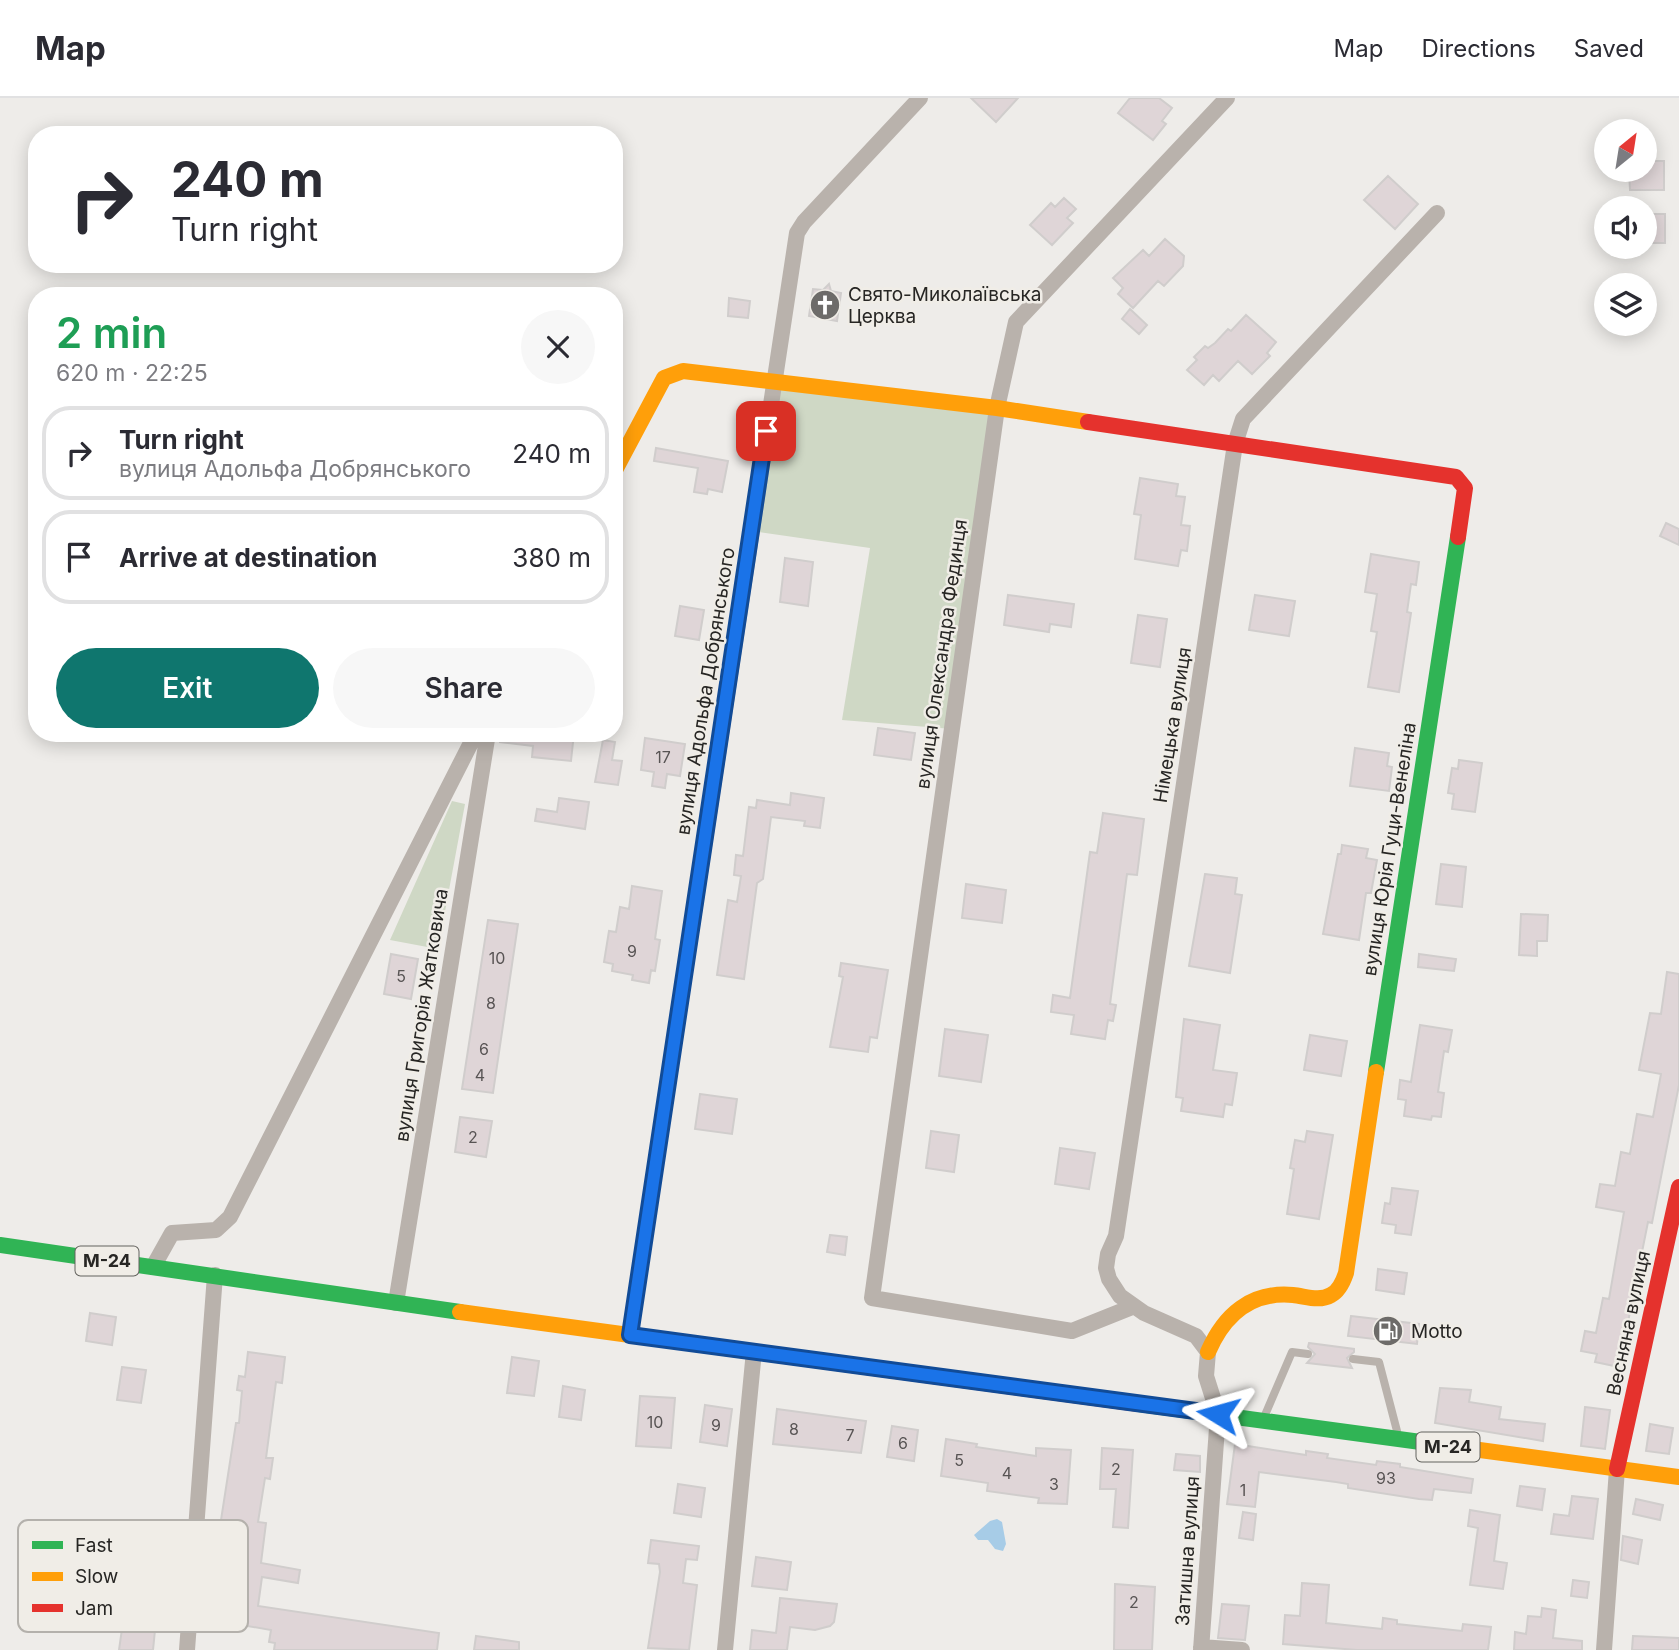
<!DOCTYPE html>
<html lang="en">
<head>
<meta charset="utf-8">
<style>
  body { margin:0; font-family:Inter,sans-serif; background:#f7f7f7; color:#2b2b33; height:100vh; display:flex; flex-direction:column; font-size:26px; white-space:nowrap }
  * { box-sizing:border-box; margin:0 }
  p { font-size:23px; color:#7c7c81 }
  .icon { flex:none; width:38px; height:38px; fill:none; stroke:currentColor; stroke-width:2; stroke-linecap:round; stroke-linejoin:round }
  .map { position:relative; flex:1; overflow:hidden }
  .side { position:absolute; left:28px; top:189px; width:595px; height:455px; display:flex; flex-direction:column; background:#fff; border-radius:28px; box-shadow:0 4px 18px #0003 }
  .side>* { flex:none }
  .top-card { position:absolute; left:28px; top:28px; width:595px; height:147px; border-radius:28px; box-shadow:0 4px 18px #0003; background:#fff; color:#2b2b33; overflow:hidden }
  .needle { width:46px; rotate:30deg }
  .tools { position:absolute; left:1594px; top:21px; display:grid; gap:14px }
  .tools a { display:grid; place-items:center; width:63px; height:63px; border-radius:50%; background:#fff; box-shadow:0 4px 18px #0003; font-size:35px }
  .pin { position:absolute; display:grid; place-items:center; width:60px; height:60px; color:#fff; margin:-30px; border-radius:14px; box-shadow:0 4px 10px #0006 }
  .me { position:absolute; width:77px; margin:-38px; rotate:278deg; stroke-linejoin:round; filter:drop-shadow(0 0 5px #0008) }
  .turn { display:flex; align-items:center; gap:24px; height:147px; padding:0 28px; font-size:32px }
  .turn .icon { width:91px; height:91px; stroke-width:2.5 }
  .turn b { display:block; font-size:49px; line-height:60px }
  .round { display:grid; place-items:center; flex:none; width:74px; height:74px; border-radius:37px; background:#f7f7f7 }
  .headline { display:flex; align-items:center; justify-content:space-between; height:119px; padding:0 28px }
  h1 { font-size:42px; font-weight:600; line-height:52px; color:#1e9e55 }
  .button { display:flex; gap:14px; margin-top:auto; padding:14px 28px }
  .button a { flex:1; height:80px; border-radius:42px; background:#0f766e; color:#fff; font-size:28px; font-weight:600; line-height:80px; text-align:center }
  .button a+a { background:#f7f7f7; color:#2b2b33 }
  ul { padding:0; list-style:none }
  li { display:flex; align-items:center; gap:21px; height:94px; margin:0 14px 10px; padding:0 14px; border:4px solid #e1e1e2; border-radius:28px }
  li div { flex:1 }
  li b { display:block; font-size:26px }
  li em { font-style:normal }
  header { display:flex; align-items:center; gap:42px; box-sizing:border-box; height:98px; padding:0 35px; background:#fff; border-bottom:2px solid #e1e1e2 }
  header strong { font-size:33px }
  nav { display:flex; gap:38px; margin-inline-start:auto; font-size:24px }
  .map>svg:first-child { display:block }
  .green { fill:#cfd8c5 }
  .water { fill:#a7cce7 }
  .building { fill:#dfd5d7; stroke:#d0cdcc; stroke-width:2 }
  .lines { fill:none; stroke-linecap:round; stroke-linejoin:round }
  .lane { stroke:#b9b2ac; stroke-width:8 }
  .street { stroke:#b9b2ac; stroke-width:16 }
  .fast { stroke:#30b455; stroke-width:16 }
  .slow { stroke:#ff9f0a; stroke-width:16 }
  .jam { stroke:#e5322d; stroke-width:16 }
  .route-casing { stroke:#114b97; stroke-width:18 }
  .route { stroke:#1a73e8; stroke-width:12 }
  .labels { text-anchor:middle; stroke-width:5; stroke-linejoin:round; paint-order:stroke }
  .number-label { font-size:16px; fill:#585454 }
  .shield { fill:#f0ede7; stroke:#63625e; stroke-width:2 }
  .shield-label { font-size:18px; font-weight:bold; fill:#272624 }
  .poi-label { font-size:19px; fill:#272624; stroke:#f0ede7; text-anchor:start }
  .street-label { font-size:19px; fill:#272624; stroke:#f0ede7 }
  .key { fill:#f0ede7; stroke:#b4b1ac; stroke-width:2 }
  .key-label { font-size:19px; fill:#272624 }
</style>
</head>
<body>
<header>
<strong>Map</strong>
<nav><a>Map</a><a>Directions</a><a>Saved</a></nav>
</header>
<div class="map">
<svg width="1679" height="1552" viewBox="0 0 1679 1552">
  <rect width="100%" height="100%" fill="#eeece9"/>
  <path class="green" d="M773 283 997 310 952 631 842 622 870 450 751 433Z
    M452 703 465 706 438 851 390 842Z"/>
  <path class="water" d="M997 1421 1002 1424 1006 1446 1003 1453 995 1451 988 1442H978L974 1437 990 1423Z"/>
  <path class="building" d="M971 0H1018L996 24Z
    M1130 0H1159L1172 10 1162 23 1166 26 1153 42 1118 15Z
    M1645 63H1664V92H1630L1629 72H1645Z
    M1388 78 1418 106 1395 131 1364 102Z
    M1064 100 1076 111 1067 120 1073 125 1052 147 1030 127 1051 105 1055 109Z
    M1645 116H1665V145H1645Z
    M1165 141 1184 158 1183 168 1164 188 1158 183 1133 210 1118 196 1123 190 1113 180 1143 152 1149 158Z
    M829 186 831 193 841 195 837 223 809 218 813 191 823 192Z
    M729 200 750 203 748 220 728 218Z
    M1130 211 1147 227 1139 236 1122 221Z
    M1246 217 1276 244 1267 255 1270 258 1252 276 1238 263 1219 283 1213 277 1204 287 1187 272 1197 262 1194 259 1205 248 1208 250 1215 245 1228 231 1231 233Z
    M656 350 728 363 722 394 708 391 707 396 694 394 698 370 654 363Z
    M1140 380 1178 386 1176 398 1185 399 1181 427 1190 428 1187 453 1181 452 1178 468 1135 461 1141 417 1134 416Z
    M1666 425 1679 431V447L1660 438Z
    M1371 456 1419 464 1416 487 1411 486 1407 514 1411 515 1399 594 1368 589 1377 534 1371 533 1377 496 1365 494Z
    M785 460 813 464 808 508 780 504Z
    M1008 497 1074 506 1071 529 1050 526 1049 534 1004 527Z
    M1255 497 1295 503 1289 538 1249 532Z
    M680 508 704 512 699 542 675 538Z
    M1138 517 1167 521 1160 569 1131 565Z
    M878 630 915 635 911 662 874 657Z
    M500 635H574L571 663 532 659 533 648 500 644Z
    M645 640 685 646 680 678 667 676 665 690 652 688 654 674 641 672Z
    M603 642 615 644 612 662 622 663 618 687 595 684Z
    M1355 650 1389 655 1387 668 1392 669 1389 693 1350 688Z
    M1459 662 1482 665 1475 714 1452 711 1454 696 1448 695 1452 670 1458 671Z
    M791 695 824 700 820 730 804 728 805 723 771 719 763 781 757 785 744 881 717 877 728 802 737 804 741 778 734 777 736 757 743 758 749 709 756 710 757 702 790 707Z
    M559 700 589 704 585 731 535 723 537 711 557 714Z
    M1103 715 1144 721 1137 777 1127 776 1110 906 1116 907 1113 923 1108 922 1105 941 1071 936 1074 917 1051 914 1053 897 1070 900 1090 754 1097 755Z
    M1342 747 1368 751 1366 760 1377 762 1371 795H1366L1359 842 1323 836 1338 756H1341Z
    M1441 766 1466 769 1462 809 1436 806Z
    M1205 776 1237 780 1235 796 1242 797 1230 875 1189 868Z
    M966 786 1006 792 1002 825 962 820Z
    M632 788 662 793 655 841 660 842 655 873 651 872 649 885 632 882 633 877 612 873 613 866 604 864 609 833 616 834 620 809 629 811Z
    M1521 816 1548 817 1547 843H1537V858L1519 857Z
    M488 822 518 826 493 995 462 991Z
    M391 856 418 861 411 901 384 896Z
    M1419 856 1456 861 1454 873 1418 869Z
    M841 865 888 872 877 940 870 939 868 954 830 949 843 879 839 878Z
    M1667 874 1679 876V987L1652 1125 1648 1124 1619 1269 1595 1264 1597 1256 1581 1253 1585 1233 1596 1235 1603 1200 1609 1201 1624 1114 1596 1109 1600 1086 1615 1088 1621 1054 1630 1056 1637 1016 1653 1019 1661 976 1639 972 1650 915 1661 916Z
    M1184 921 1220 927 1213 972 1237 975 1232 1007 1225 1006 1223 1019 1181 1013 1183 1000 1176 999Z
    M1420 927 1452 932 1448 954 1444 953 1438 994 1444 995 1441 1019 1432 1018 1431 1022 1404 1018 1406 1002 1398 1001 1400 982 1411 984Z
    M945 931 988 937 981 984 939 978Z
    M1310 937 1347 943 1341 978 1304 972Z
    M700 996 737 1001 732 1036 695 1031Z
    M460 1019 492 1023 486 1059 455 1054Z
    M931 1033 959 1037 954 1074 926 1070Z
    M1307 1033 1333 1037 1319 1121 1287 1116 1294 1071 1290 1070 1295 1042 1305 1044Z
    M1060 1050 1095 1055 1089 1091 1055 1086Z
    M1392 1090 1418 1093 1411 1137 1395 1135 1396 1127 1382 1125 1385 1105 1390 1106Z
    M830 1137 847 1139 845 1157 827 1154Z
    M1378 1171 1407 1175 1404 1196 1376 1192Z
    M90 1215 116 1219 112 1247 86 1243Z
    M1351 1218 1419 1226 1417 1246 1348 1238Z
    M1309 1245 1354 1251V1254L1347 1260 1352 1270 1307 1265 1315 1256 1308 1249Z
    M248 1254 285 1259 282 1285 276 1284 266 1360H273L270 1381 265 1380 258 1424 266 1425 261 1465 300 1472 298 1485 262 1479 258 1508 439 1535 437 1552H274L275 1545 269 1544 271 1532 207 1521 211 1500 228 1503 236 1450 217 1448 236 1325H239L242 1293 237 1292 239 1278 245 1279Z
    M512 1259 539 1263 534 1298 507 1295Z
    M122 1269 146 1272 141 1305 117 1302Z
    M563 1288 585 1292 581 1322 559 1319Z
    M1440 1290 1471 1292 1469 1304 1501 1309 1499 1321 1545 1326 1543 1343 1435 1325Z
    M640 1298 675 1300 671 1350 636 1348Z
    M705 1307 732 1311 727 1348 700 1344Z
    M1585 1309 1610 1312 1605 1351 1581 1348Z
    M777 1311 866 1323 861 1355 773 1346Z
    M1650 1326 1673 1330 1669 1356 1646 1353Z
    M892 1328 918 1332 914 1363 887 1359Z
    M946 1341 977 1346 976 1349 1036 1358V1350L1071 1352 1067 1406 1038 1405 1039 1400 987 1393 988 1385 941 1378Z
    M1235 1346 1306 1357V1353L1328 1356 1327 1360 1376 1367 1377 1363 1400 1366V1369L1473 1381 1471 1395 1434 1391 1432 1402 1419 1401 1348 1390V1386L1336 1384 1259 1374 1255 1409 1227 1406Z
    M1102 1350 1133 1352 1128 1430 1113 1429 1116 1391H1100Z
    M1176 1356 1200 1358V1374L1174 1372Z
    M678 1386 705 1390 701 1419 674 1415Z
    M1520 1388 1545 1391 1542 1412 1517 1408Z
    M1572 1398 1598 1401 1593 1441 1551 1436 1554 1416 1569 1418Z
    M1636 1401 1663 1407 1660 1422 1633 1416Z
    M1470 1412 1500 1417 1494 1463 1507 1465 1503 1491 1470 1487 1478 1430 1468 1428Z
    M1243 1414 1256 1416 1253 1442 1239 1440Z
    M1623 1438 1642 1442 1638 1466 1621 1462Z
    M651 1442 699 1448 697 1462 686 1461 683 1485 697 1487 689 1552 648 1550 660 1474 659 1466 648 1465Z
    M756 1459 791 1464 787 1492 752 1488Z
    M1573 1482 1589 1484 1587 1500 1571 1498Z
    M1302 1485 1329 1487 1326 1525 1382 1531 1383 1520 1397 1522V1526L1462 1533 1463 1526 1491 1529 1488 1552H1357L1283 1546 1285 1517 1300 1518Z
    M1115 1486 1155 1489 1152 1552H1114Z
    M117 1493 154 1498 150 1532H155L153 1552H119L124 1517 114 1516Z
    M780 1500 837 1506 834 1524 830 1528 815 1532 790 1529 787 1552H750L752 1532 776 1535Z
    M1222 1506 1249 1508 1245 1542 1218 1540Z
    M1542 1510 1556 1512 1553 1540 1582 1543V1552H1514L1515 1534 1526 1536 1528 1518 1541 1519Z
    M476 1538 519 1544V1552H474Z
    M1633 1538 1679 1540V1552H1632Z"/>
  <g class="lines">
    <path class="lane" d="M1353 1261 1379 1264 1397 1333
      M1265 1317 1292 1254 1308 1256"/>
    <path class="street" d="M153 1169 172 1135 216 1132 230 1119 476 635
      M396 1205 488 635
      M1132 1209 1072 1233 872 1200 997 310 1016 224 1227 0
      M630 1237 797 135 804 124 920 0
      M1201 1549 1242 1552
      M187 1552 215 1177
      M725 1552 754 1253
      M1201 1552 1218 1316 1206 1278 1208 1254 1196 1238 1144 1215 1120 1198 1109 1181 1106 1170 1108 1156 1116 1138 1235 346 1243 321 1437 115
      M1604 1552 1617 1371"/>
    <path class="fast" d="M1376 974 1458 439
      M0 1147 460 1214
      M1139 1306 1465 1350"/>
    <path class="slow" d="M614 374 664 280 683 273 997 310 1088 324
      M460 1214 747 1253
      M1208 1254C1224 1217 1251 1193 1293 1197 1305 1198 1319 1204 1331 1197 1339 1193 1343 1184 1346 1175L1376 974
      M1465 1350 1679 1379"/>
    <path class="jam" d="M1088 324 1456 379 1465 390 1458 439
      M747 1253 1139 1306
      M1617 1371 1679 1089"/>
  </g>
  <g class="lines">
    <g class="route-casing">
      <path id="route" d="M766 333 630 1237 1218 1316"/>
    </g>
    <use href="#route" class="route"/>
  </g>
  <defs>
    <g id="church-disc" transform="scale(1.575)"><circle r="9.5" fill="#6d6b69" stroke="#f0ede7"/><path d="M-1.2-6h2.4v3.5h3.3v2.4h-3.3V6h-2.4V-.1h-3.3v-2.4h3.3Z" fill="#fff"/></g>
    <g id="fuel-disc" transform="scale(1.575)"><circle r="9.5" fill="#6d6b69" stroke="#f0ede7"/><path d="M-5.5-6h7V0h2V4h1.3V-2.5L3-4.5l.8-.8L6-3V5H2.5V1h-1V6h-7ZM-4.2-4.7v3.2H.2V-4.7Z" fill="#fff"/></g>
  </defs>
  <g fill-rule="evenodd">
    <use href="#church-disc" x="825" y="207"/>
    <use href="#fuel-disc" x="1388" y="1233"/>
  </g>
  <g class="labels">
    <g class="number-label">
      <text x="663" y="665">17</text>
      <text x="632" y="859">9</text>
      <text x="497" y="866">10</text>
      <text x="401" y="884">5</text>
      <text x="491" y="911">8</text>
      <text x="484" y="957">6</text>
      <text x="480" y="983">4</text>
      <text x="473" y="1045">2</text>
      <text x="655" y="1330">10</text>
      <text x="716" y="1333">9</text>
      <text x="794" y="1337">8</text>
      <text x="850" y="1343">7</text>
      <text x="903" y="1351">6</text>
      <text x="959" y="1368">5</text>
      <text x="1116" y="1377">2</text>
      <text x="1007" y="1381">4</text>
      <text x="1386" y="1386">93</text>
      <text x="1054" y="1392">3</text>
      <text x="1243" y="1398">1</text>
      <text x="1134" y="1510">2</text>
    </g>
    <g class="shield">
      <rect x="75.5" y="1148.5" width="63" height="29" rx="5"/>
      <rect x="1416.5" y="1334.5" width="63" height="29" rx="5"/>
    </g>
    <g class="shield-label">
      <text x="107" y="1169">М-24</text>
      <text x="1448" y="1355">М-24</text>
    </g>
    <g class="poi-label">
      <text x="848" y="203">Свято-Миколаївська<tspan x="848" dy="22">Церква</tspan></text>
      <text x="1411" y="1240">Motto</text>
    </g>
    <g class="street-label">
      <text transform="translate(941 556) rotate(-82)" y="7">вулиця Олександра Фединця</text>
      <text transform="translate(705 593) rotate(-81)" y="7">вулиця Адольфа Добрянського</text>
      <text transform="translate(1172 627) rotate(-81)" y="7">Німецька вулиця</text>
      <text transform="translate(1389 751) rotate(-81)" y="7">вулиця Юрія Гуци-Венеліна</text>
      <text transform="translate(421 917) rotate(-81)" y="7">вулиця Григорія Жатковича</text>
      <text transform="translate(1628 1225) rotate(-78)" y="7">Весняна вулиця</text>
      <text transform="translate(1187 1453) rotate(-86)" y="7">Затишна вулиця</text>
    </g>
  </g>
  <rect x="18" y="1422" width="230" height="112" rx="10" class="key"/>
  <rect x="32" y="1443" width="31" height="8" fill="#30b455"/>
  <rect x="32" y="1474" width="31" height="9" fill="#ff9f0a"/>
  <rect x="32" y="1506" width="31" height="8" fill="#e5322d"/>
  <g class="key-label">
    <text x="75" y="1454">Fast</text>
    <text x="75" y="1485">Slow</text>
    <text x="75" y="1517">Jam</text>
  </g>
</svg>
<div class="tools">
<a><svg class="needle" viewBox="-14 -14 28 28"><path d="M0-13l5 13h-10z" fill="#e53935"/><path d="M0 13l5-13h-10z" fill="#7c7c81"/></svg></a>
<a><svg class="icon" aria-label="sound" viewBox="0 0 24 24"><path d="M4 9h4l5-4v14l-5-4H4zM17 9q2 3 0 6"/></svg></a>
<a><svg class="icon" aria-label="layers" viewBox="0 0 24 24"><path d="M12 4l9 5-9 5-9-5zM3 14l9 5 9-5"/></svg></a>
</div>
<div class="pin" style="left:766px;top:333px;background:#d93025"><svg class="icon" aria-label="arrive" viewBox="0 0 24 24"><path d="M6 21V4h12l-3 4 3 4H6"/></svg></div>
<svg class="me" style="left:1218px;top:1316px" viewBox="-20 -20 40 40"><path d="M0-17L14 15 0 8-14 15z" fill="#1a73e8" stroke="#fff" stroke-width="4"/></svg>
<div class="top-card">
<div class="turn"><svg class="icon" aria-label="right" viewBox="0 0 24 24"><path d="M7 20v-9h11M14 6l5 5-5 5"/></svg><div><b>240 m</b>Turn right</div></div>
</div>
<section class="side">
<div class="headline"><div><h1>2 min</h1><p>620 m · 22:25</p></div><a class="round"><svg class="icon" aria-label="close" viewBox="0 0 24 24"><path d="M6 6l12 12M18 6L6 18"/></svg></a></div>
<ul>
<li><svg class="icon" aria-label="right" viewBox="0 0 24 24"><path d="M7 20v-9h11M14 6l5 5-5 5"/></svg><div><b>Turn right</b><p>вулиця Адольфа Добрянського</p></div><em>240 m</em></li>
<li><svg class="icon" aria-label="arrive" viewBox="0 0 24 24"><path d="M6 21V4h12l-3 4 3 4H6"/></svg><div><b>Arrive at destination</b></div><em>380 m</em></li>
</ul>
<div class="button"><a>Exit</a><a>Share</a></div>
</section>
</div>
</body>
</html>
